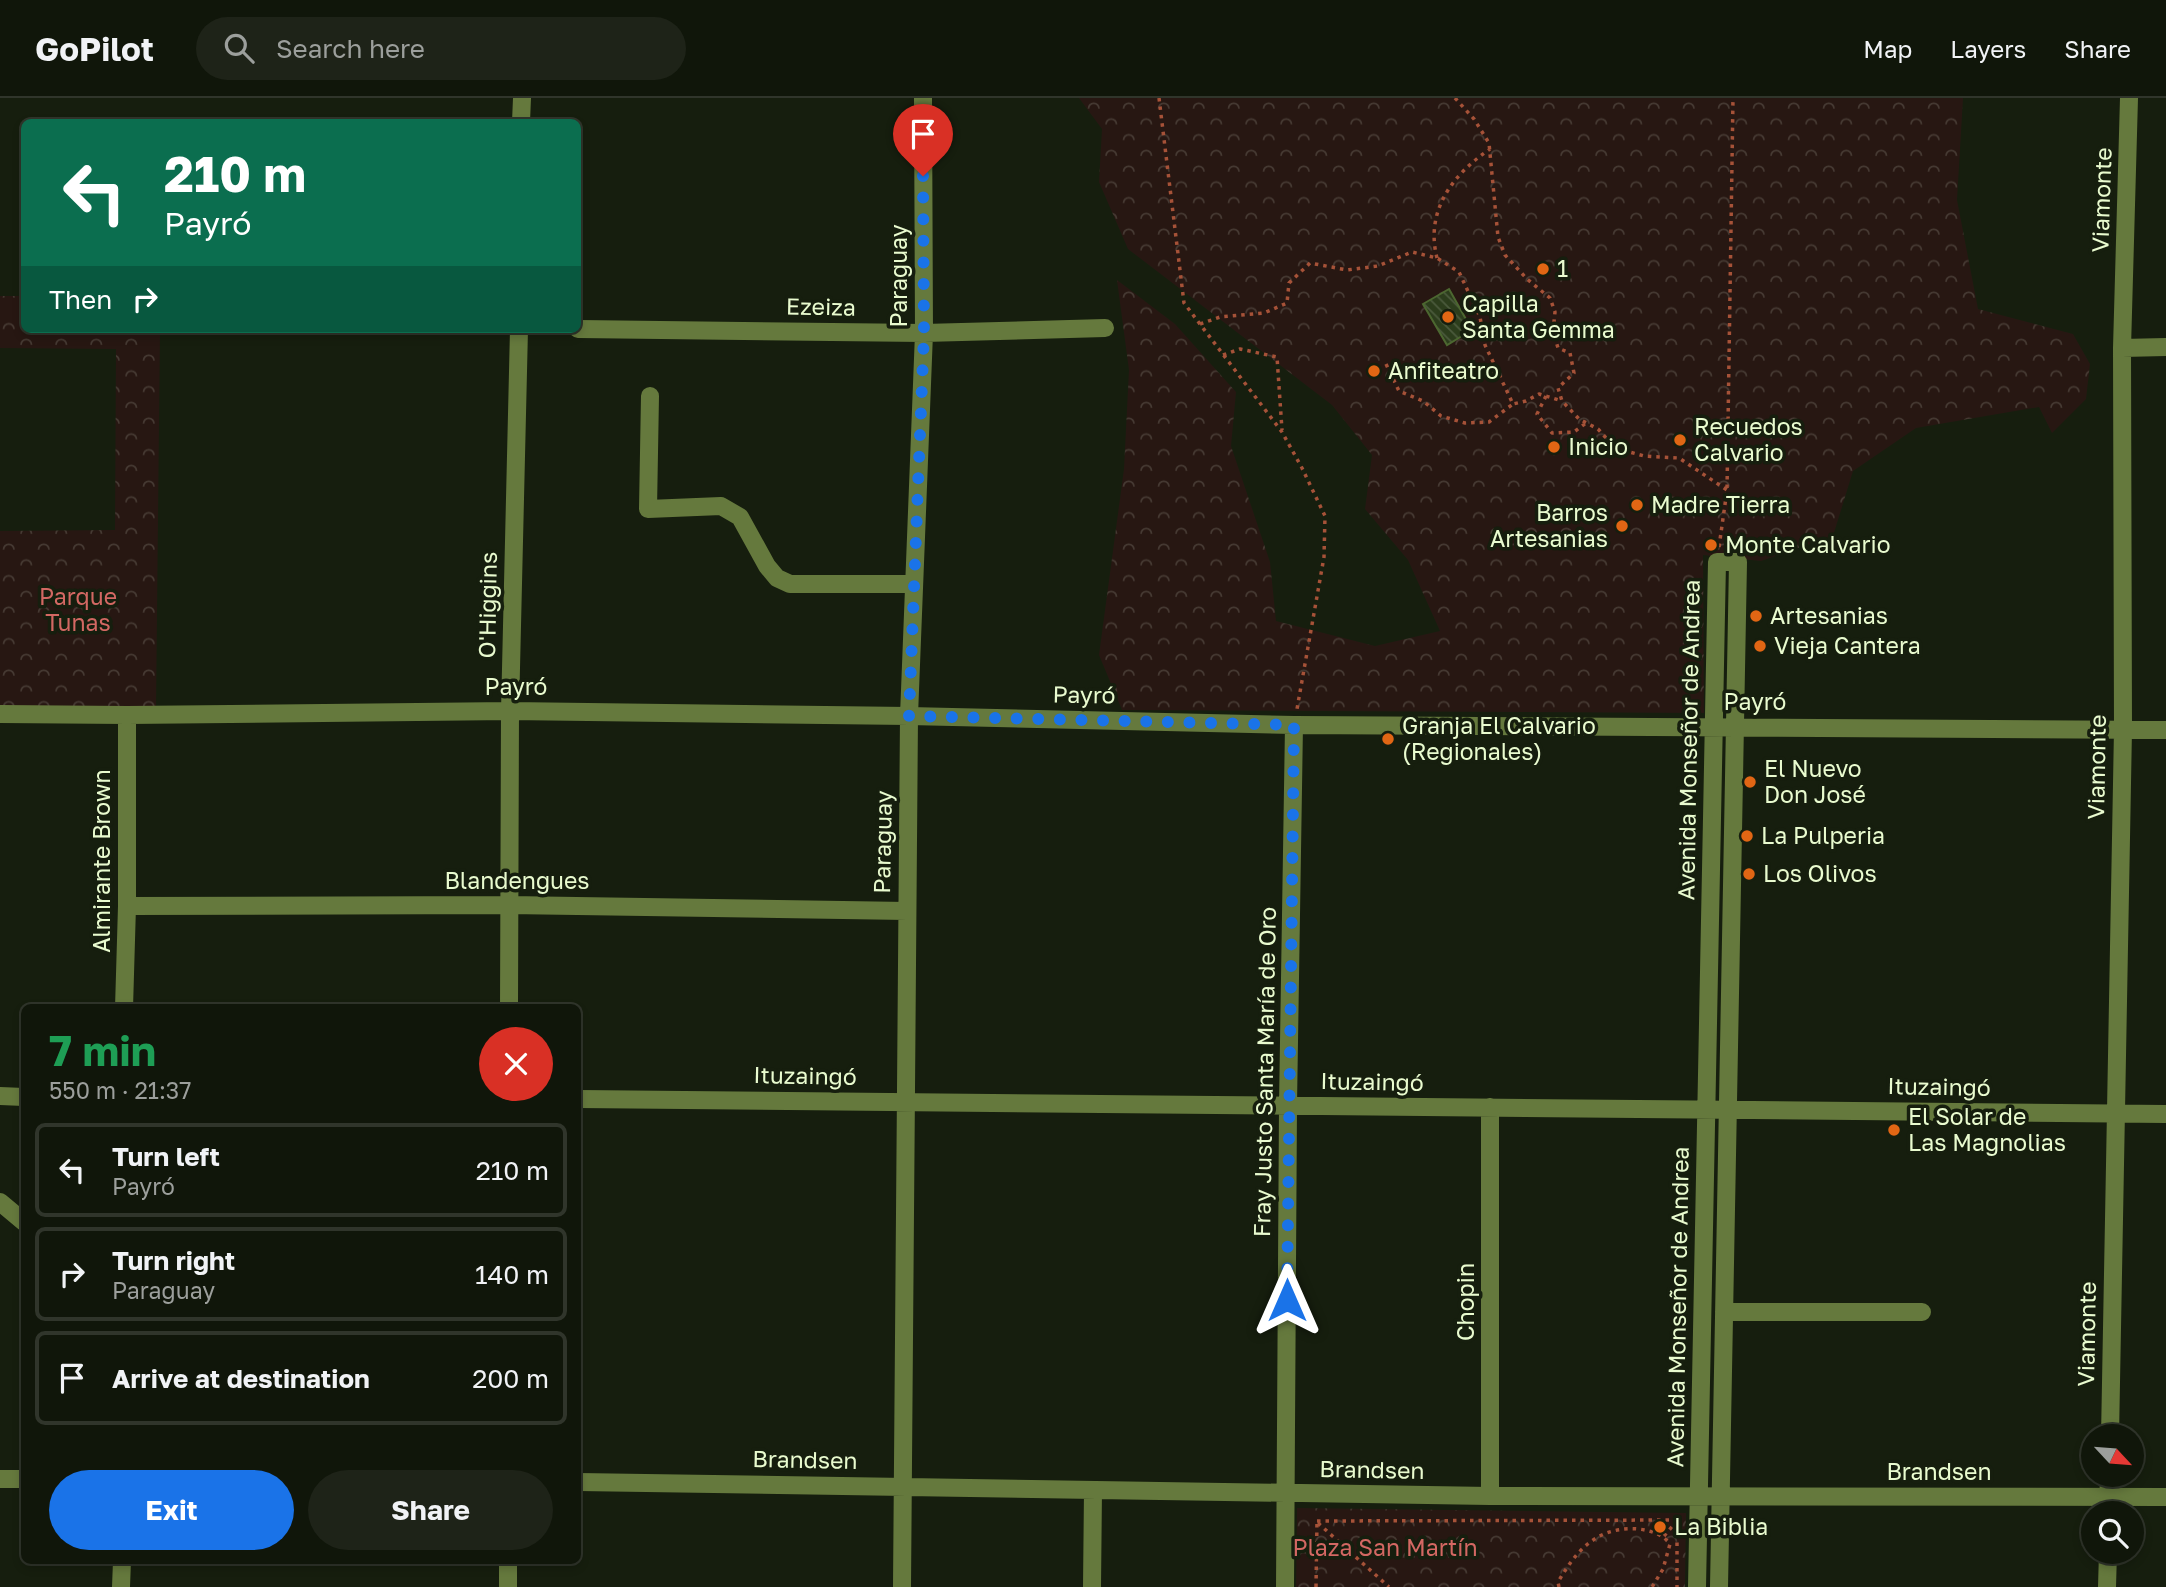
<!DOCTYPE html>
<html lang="en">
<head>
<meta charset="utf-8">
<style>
  body { margin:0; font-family:"Golos Text",sans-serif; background:#1e2318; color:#f1f3f6; height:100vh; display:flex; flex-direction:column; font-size:26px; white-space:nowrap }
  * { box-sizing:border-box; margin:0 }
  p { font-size:23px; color:#9c9f9c }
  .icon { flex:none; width:38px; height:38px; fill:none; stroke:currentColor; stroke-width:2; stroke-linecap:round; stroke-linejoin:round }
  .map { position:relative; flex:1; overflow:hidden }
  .side { position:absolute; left:21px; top:906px; width:560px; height:560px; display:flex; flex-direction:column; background:#10160a; border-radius:10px; box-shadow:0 4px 10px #0003,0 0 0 2px #30352b }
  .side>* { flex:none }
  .top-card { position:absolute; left:21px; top:21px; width:560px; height:214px; border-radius:10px; box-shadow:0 4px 10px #0003,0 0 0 2px #30352b; background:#0b6e4f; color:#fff; overflow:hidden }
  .needle { width:46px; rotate:116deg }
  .controls { position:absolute; left:2081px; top:1326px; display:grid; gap:14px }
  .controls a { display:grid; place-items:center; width:63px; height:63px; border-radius:50%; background:#10160a; box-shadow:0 4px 10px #0003,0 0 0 2px #30352b; font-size:35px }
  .pin { position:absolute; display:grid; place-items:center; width:60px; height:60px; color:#fff; margin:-72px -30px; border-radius:50% 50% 50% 0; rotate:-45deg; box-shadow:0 0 7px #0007 }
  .pin .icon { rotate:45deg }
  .me { position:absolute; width:77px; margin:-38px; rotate:0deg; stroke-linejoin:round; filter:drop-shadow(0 0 5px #0008) }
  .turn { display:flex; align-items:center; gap:24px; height:147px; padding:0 28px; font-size:32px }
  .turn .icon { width:91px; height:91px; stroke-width:2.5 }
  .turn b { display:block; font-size:49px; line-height:60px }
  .then { display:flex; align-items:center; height:66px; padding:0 28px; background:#0003; gap:14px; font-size:26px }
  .round { display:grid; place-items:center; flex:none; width:74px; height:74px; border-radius:37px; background:#1e2318 }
  .headline { display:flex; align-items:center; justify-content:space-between; height:119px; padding:0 28px }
  h1 { font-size:42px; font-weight:700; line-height:52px; color:#1e9e55 }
  .action { display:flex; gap:14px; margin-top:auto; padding:14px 28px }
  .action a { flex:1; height:80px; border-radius:42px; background:#1a73e8; color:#fff; font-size:28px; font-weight:700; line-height:80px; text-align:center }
  .action a+a { background:#1e2318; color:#f1f3f6 }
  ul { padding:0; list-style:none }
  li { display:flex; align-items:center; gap:21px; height:94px; margin:0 14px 10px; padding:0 14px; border:4px solid #30352b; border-radius:10px }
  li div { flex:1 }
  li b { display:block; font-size:26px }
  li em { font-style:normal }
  header { display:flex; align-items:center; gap:42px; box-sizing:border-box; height:98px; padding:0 35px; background:#10160a; border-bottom:2px solid #30352b }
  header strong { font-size:33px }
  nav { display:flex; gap:38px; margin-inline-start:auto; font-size:24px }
  .search { width:490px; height:63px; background:#1e2318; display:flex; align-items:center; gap:18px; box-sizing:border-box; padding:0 24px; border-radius:38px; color:#9c9f9c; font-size:26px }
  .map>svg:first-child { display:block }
  .forest { fill:url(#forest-crowns) }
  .building { fill:url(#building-back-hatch); stroke:#4c6730; stroke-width:2 }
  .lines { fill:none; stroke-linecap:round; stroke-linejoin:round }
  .path { stroke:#a65238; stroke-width:3.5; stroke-dasharray:3.5 5; stroke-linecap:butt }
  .minor { stroke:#65793d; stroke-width:18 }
  .route { stroke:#1a73e8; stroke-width:12; stroke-dasharray:0 21.6 }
  .poi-dot { fill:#e16614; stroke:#161e0e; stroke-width:2.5 }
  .labels { text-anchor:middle; stroke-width:7; stroke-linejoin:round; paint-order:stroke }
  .street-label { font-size:23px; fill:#e9fbcf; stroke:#161e0e }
  .poi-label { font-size:23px; fill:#e9fbcf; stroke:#161e0e; text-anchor:start }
  .park-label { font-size:23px; fill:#d36863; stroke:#161e0e }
</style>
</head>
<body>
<header>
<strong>GoPilot</strong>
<div class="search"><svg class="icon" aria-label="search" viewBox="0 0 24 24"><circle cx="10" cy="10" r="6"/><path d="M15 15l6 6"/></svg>Search here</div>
<nav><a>Map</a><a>Layers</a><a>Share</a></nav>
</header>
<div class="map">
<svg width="2166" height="1489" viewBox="0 0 2166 1489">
  <defs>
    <pattern id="forest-crowns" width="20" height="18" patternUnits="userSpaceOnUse" patternTransform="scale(1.75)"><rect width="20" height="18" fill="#271712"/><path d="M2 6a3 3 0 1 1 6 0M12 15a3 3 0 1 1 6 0" fill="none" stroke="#463a33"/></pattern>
    <pattern id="building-back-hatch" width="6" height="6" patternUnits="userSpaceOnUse" patternTransform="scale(1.75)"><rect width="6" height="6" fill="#2c3d1c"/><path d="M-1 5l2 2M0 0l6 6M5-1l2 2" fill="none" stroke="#4b5a3c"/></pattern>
  </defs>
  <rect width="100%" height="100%" fill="#161e0e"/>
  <path class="forest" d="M1079 0H1963L1957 102 1978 211 2073 236 2090 266 2086 301 2052 335 2039 309 1916 330 1853 373 1833 438 1761 463 1703 457 1704 615 1122 612 1099 557 1124 371 1129 272 1117 182 1175 226 1236 294 1231 348 1270 464 1276 523 1375 548 1440 533 1408 462 1365 411 1372 357 1332 307 1128 151 1099 84 1102 31Z
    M0 198H24V231H160L156 610 0 609V433L115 432 116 251 0 250Z
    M1297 1410 1686 1415 1685 1489H1296Z"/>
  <path class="building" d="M1449 191 1472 232 1447 247 1423 206Z"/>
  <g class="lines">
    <path class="path" d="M1159 0 1184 205 1282 334 1302 370 1325 418 1324 459 1297 611
      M1455 0 1474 21 1489 45 1498 139 1505 157 1527 181 1550 200 1555 214 1553 233 1558 250 1570 255 1574 275 1558 290 1562 303 1579 321 1598 331 1615 350 1644 358 1679 360 1727 392
      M1437 160C1425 113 1452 77 1490 51
      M1200 226 1220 219 1264 215 1287 205 1289 185 1310 165 1347 172 1378 168 1412 154 1437 160 1459 174 1480 219 1485 247 1513 306 1526 303 1539 296 1562 303
      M1223 257 1240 251 1277 259 1282 332
      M1386 266 1399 293 1423 303 1441 318 1465 325 1489 324 1513 306
      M1546 298 1537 316 1552 335 1574 334 1586 325
      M1719 449 1727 392 1733 0
      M1317 1423 1677 1422V1489
      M1318 1425 1389 1489
      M1664 1438 1676 1424
      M1316 1489 1317 1423
      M1559 1489 1558 1484C1568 1467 1580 1449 1598 1439 1618 1427 1656 1427 1670 1446L1663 1471 1652 1489"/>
    <path class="minor" d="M521 24 522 0
      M578 231 924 235 1105 230
      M2122 250 2166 249
      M650 298 648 411 721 408 740 419 767 468 777 480 790 486H914
      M0 616 127 617 510 613 909 618 1294 627 2166 632
      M127 808 509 807 907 813
      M124 910 127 808V617
      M509 910 510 613 519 231
      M0 998 24 999
      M578 1001 2166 1016
      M1490 1009V1398
      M0 1104 24 1124
      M1724 1214H1922
      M2110 1339 2123 631 2122 250 2129 0
      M0 1381H24
      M578 1384 1490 1398 2166 1399
      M2108 1416 2109 1377
      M508 1463V1489
      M121 1489 122 1463
      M902 1489 909 618 924 235 923 0
      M1092 1489 1093 1392
      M1285 1489 1288 1007 1294 627
      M1697 1489 1717 464H1738L1719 1489
      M2107 1489 2108 1454"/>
  </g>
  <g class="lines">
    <path class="route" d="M923 78 924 235 909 618 1294 627 1287 1202"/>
  </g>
  <g class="poi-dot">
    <circle cx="1543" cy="171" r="7"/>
    <circle cx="1448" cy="219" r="7"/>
    <circle cx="1374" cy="273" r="7"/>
    <circle cx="1680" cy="342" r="7"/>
    <circle cx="1554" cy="349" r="7"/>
    <circle cx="1637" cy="407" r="7"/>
    <circle cx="1622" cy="428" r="7"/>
    <circle cx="1711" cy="447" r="7"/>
    <circle cx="1756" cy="518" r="7"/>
    <circle cx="1760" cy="548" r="7"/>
    <circle cx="1388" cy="641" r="7"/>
    <circle cx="1750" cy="684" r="7"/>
    <circle cx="1747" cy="738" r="7"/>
    <circle cx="1749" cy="776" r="7"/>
    <circle cx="1894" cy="1032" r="7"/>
    <circle cx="1660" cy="1429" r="7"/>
  </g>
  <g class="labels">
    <g class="street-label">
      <text transform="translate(2102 102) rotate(-88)" y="8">Viamonte</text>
      <text transform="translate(899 178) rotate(-90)" y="8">Paraguay</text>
      <text transform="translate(821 209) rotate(1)" y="8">Ezeiza</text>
      <text transform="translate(488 507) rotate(-89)" y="8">O'Higgins</text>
      <text x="516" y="597">Payró</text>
      <text transform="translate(1084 597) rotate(1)" y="8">Payró</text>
      <text x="1755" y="612">Payró</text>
      <text transform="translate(1689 642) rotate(-89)" y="8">Avenida Monseñor de Andrea</text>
      <text transform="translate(2097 669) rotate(-89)" y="8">Viamonte</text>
      <text transform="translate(883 744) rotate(-89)" y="8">Paraguay</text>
      <text transform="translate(102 763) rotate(-90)" y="8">Almirante Brown</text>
      <text x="517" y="791">Blandengues</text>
      <text transform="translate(1265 974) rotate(-89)" y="8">Fray Justo Santa María de Oro</text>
      <text transform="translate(805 978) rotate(1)" y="8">Ituzaingó</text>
      <text transform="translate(1372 984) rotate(1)" y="8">Ituzaingó</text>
      <text transform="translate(1939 989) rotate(1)" y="8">Ituzaingó</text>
      <text transform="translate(1466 1204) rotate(-90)" y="8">Chopin</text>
      <text transform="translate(1678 1209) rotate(-89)" y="8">Avenida Monseñor de Andrea</text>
      <text transform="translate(2087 1236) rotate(-89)" y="8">Viamonte</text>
      <text transform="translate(805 1362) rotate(1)" y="8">Brandsen</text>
      <text transform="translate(1372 1372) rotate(1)" y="8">Brandsen</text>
      <text x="1939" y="1382">Brandsen</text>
    </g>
    <g class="poi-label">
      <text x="1557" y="179">1</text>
      <text x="1462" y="214">Capilla<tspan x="1462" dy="26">Santa Gemma</tspan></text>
      <text x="1388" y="281">Anfiteatro</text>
      <text x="1694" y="337">Recuedos<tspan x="1694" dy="26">Calvario</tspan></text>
      <text x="1568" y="357">Inicio</text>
      <text x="1651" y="415">Madre Tierra</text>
      <text x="1608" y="423" text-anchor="end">Barros<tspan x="1608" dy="26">Artesanias</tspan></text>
      <text x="1725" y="455">Monte Calvario</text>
      <text x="1770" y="526">Artesanias</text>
      <text x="1774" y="556">Vieja Cantera</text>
      <text x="1402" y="636">Granja El Calvario<tspan x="1402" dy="26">(Regionales)</tspan></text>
      <text x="1764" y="679">El Nuevo<tspan x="1764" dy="26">Don José</tspan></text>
      <text x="1761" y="746">La Pulperia</text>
      <text x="1763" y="784">Los Olivos</text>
      <text x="1908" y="1027">El Solar de<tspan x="1908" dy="26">Las Magnolias</tspan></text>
      <text x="1674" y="1437">La Biblia</text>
    </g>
    <g class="park-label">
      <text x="78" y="507">Parque<tspan x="78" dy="26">Tunas</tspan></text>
      <text x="1385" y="1458">Plaza San Martín</text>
    </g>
  </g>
</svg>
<div class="controls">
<a><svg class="needle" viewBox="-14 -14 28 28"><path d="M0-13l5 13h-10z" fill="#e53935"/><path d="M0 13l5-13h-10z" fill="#9c9f9c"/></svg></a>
<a><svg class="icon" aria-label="search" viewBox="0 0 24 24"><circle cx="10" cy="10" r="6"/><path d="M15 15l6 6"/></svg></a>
</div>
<div class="pin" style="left:923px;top:78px;background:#d93025"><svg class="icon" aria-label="arrive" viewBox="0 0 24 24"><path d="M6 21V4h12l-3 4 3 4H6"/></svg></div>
<svg class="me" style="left:1287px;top:1202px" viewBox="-20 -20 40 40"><path d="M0-17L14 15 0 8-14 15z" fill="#1a73e8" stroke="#fff" stroke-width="4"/></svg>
<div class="top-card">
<div class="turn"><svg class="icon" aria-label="left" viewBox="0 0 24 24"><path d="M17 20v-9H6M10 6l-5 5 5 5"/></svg><div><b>210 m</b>Payró</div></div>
<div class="then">Then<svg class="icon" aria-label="right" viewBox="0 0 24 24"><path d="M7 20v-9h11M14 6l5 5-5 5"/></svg></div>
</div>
<section class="side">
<div class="headline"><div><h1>7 min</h1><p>550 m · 21:37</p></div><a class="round" style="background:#d93025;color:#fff"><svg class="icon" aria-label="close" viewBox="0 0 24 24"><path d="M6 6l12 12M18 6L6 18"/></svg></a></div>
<ul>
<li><svg class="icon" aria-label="left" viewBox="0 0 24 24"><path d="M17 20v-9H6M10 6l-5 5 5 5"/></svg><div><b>Turn left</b><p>Payró</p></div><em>210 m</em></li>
<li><svg class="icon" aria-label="right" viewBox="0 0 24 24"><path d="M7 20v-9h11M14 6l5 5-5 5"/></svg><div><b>Turn right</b><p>Paraguay</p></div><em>140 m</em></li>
<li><svg class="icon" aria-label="arrive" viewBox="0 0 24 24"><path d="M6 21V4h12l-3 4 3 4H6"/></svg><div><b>Arrive at destination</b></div><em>200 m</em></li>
</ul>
<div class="action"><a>Exit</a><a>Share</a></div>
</section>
</div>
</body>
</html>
